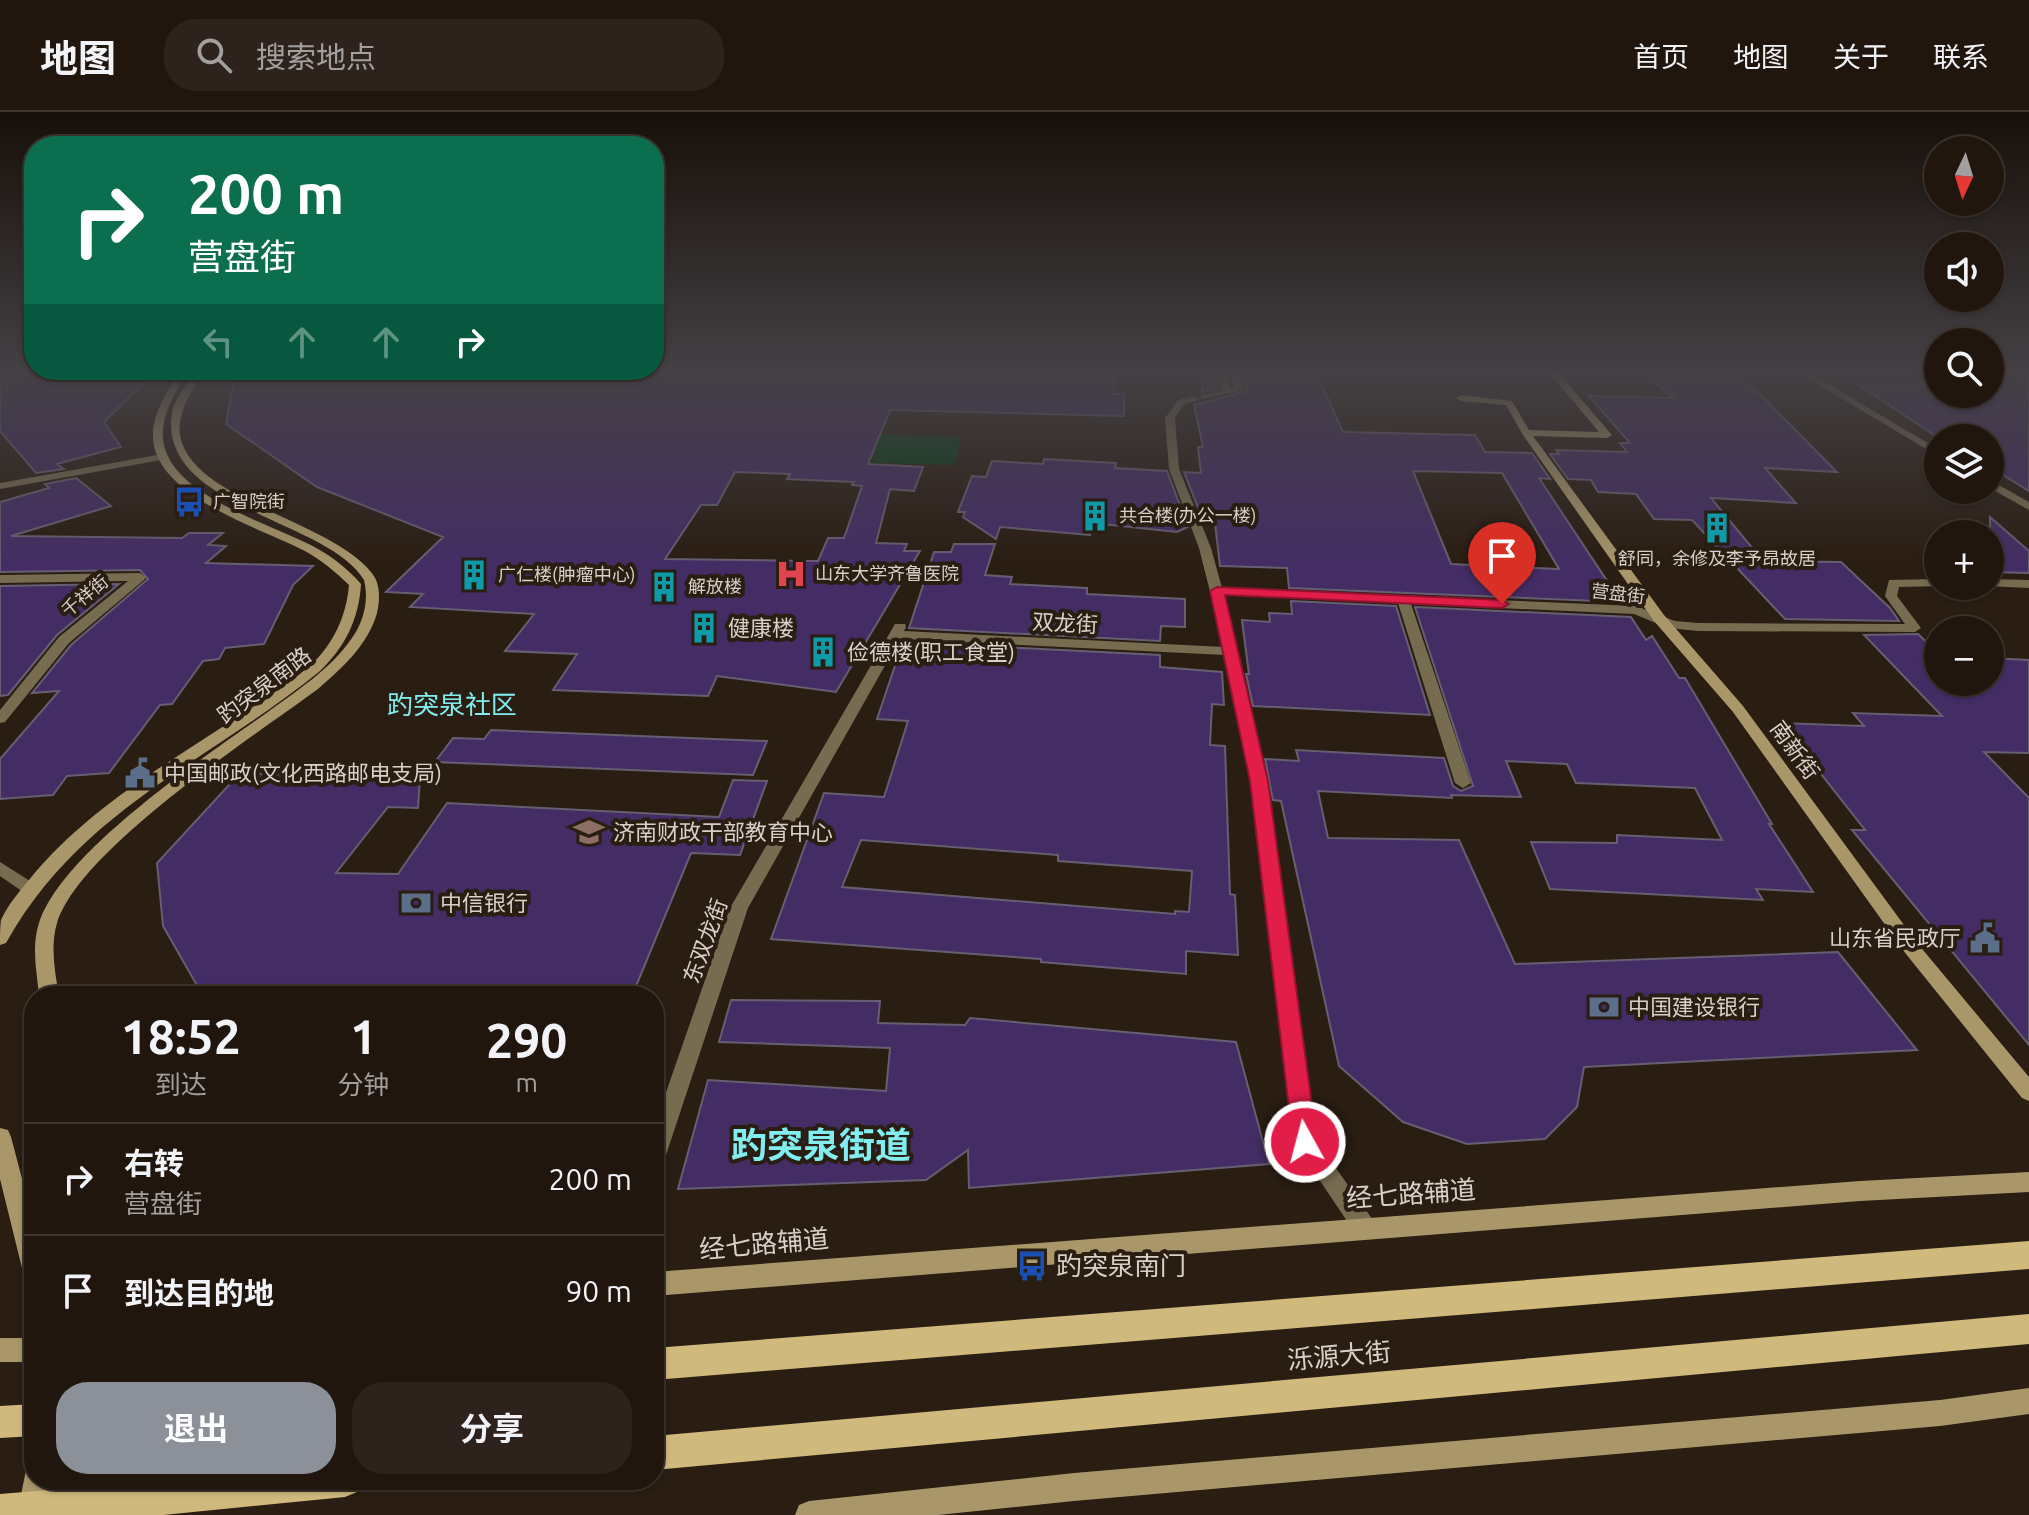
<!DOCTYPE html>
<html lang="zh">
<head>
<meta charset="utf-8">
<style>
  body { margin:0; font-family:Ubuntu,"Noto Sans SC",sans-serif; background:#2d231c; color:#f1f3f6; height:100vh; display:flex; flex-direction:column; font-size:30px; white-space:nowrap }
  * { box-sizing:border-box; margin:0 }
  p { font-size:26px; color:#a29f9e }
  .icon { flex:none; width:44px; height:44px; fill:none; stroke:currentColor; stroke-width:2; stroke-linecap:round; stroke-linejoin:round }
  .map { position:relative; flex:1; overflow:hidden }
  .side { position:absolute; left:24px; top:874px; width:640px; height:504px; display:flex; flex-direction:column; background:#20160e; border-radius:32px; box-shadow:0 2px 6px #0004,0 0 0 2px #3d352e }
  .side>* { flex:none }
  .banner { position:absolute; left:24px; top:24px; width:640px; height:244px; border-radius:32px; box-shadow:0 2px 6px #0004,0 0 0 2px #3d352e; background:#0b6e4f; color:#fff; overflow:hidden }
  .needle { width:52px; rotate:184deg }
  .buttons { position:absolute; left:1924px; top:24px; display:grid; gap:16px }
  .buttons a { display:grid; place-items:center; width:80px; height:80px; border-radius:50%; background:#20160e; box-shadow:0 2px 6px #0004,0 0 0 2px #3d352e; font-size:40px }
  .pin { position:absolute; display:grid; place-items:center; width:68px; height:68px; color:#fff; margin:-82px -34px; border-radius:50% 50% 50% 0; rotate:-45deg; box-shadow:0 0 8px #0007 }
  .pin .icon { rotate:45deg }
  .me { position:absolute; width:88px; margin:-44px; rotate:353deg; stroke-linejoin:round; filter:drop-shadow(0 0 6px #0008) }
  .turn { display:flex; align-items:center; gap:28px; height:168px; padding:0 32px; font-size:36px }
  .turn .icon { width:104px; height:104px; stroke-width:2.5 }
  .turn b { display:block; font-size:56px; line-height:68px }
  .lanes { display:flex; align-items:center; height:76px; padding:0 32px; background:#0003; justify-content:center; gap:40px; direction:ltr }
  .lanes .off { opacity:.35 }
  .eta { display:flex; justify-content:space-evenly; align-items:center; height:136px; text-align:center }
  .eta b { font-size:48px; font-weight:700; line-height:56px }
  .button { display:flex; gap:16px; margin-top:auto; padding:16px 32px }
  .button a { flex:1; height:92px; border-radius:32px; background:#8c9099; color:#fff; font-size:32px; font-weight:700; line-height:92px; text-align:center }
  .button a+a { background:#2d231c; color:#f1f3f6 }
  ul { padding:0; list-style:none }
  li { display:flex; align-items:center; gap:24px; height:112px; padding:0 32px; border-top:2px solid #3d352e }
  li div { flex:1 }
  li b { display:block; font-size:30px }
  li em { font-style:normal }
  header { display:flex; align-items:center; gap:48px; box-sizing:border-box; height:112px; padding:0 40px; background:#20160e; border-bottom:2px solid #3d352e }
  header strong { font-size:38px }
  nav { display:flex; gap:44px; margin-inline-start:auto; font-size:28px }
  .search { width:560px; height:72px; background:#2d231c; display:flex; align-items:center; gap:20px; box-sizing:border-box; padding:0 28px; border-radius:32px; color:#a29f9e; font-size:30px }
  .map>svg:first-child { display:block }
  .green { fill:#063c17 }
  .building { fill:#442d65; stroke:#655f71; stroke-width:2; fill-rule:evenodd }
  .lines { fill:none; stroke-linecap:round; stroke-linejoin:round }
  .street { fill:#776c50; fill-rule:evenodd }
  .secondary { fill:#a9976a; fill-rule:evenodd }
  .primary { fill:#d0b97d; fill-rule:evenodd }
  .route { fill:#e11d48; stroke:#92132f; stroke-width:2 }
  .labels { text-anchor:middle; stroke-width:8; stroke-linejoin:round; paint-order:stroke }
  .far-poi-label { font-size:18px; fill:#dad0c9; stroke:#2a1d12; text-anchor:start }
  .far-street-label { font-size:18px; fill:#dad0c9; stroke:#2a1d12 }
  .street-label { font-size:22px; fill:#dad0c9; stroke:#2a1d12 }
  .poi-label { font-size:22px; fill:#dad0c9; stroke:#2a1d12; text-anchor:start }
  .quarter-label { font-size:26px; fill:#81edef; stroke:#2a1d12 }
  .near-street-label { font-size:26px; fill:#dad0c9; stroke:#2a1d12 }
  .near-poi-label { font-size:26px; fill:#dad0c9; stroke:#2a1d12; text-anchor:start }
  .near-district-label { font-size:36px; font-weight:bold; fill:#81edef; stroke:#2a1d12 }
</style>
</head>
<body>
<header>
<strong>地图</strong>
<div class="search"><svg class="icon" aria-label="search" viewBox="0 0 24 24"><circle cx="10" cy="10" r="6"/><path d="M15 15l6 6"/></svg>搜索地点</div>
<nav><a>首页</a><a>地图</a><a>关于</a><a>联系</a></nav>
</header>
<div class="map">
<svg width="2029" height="1403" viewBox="0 0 2029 1403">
  <rect width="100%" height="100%" fill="#2a1d12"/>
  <path class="green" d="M856 322 962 325 954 353 844 350Z"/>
  <path class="building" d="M0 258H157L104 310 121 335 57 352 64 357 36 361 0 319Z
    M236 258H1114V282H1124V304L890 298 868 352 923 355 914 379 890 377 876 431 907 432 904 439H920L836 580 717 564 708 584 553 578 577 542 505 539 534 502 410 495 423 482 386 480 443 425 317 375 226 312ZM735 360 790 362 787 367 854 370 852 373 862 374 844 426H828L818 449 665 447 701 393H717Z
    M1203 258H1215L1218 277 1202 280Z
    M1240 258H1315L1343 320 1475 323 1485 340 1532 341 1550 367 1539 366 1621 490 1289 476 1287 456 1220 454 1214 403 1203 408 1184 360 1201 361 1198 335H1203L1194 293 1247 279ZM1413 359 1502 361 1559 457 1451 452Z
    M1990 261 2029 266V379L1990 355V326H1939L1857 272H1938V282H1990Z
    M1733 262 1759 281 1837 360 1765 356 1796 391 1711 386 1763 449 1841 450 1890 496 1899 509 1785 507 1692 408 1654 407 1636 382 1598 380 1591 368 1568 367 1550 342H1559L1556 338 1627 340 1620 331H1630L1589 284 1674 286 1644 263Z
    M1044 347 1116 351 1115 356 1167 359 1188 415 1177 420 1093 411 1090 423 1000 415 996 427 963 405 965 400H958L972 364 986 365 992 349 1043 352Z
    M76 366 111 394 11 424 182 426 189 421H223L208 433 226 434 206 451 313 454 293 473 264 532 225 536 219 547 203 549 172 592 160 593 109 661 67 664 53 683 0 687V647L59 579 32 581 71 533 148 467 140 458 0 460V390L49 376 45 372Z
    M1990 405 2029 439V461L1990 460Z
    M954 432H995L985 463 1012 465 1010 472 1087 476V482L1185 487V515L1161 514 1160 529 909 516 934 440H951Z
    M119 472 57 523 8 583 0 584V474Z
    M1291 489 1396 494 1430 603 1253 594 1246 562H1249L1242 508 1270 510 1269 501 1292 502Z
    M1415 495 1631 505 1646 528 1652 524 1679 566H1685L1772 712H1769L1813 780 1756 777 1763 788 1550 777 1531 730 1617 731V723L1722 728 1695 676 1576 671 1567 652 1506 649 1521 685 1451 683 1452 686 1318 679 1328 726 1459 728 1515 852 1838 840 1917 938 1584 955 1577 995 1545 1027 1467 1032 1403 1010 1339 954 1281 689 1273 688 1265 647 1299 649 1296 638 1444 646 1453 674 1461 679 1473 674Z
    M1918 522 1938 541V570H1990V546L2029 548V641L1984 640 2029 686V933L1852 718H1865L1781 611 1864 614 1853 601 1942 604 1864 523Z
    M903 530 1160 543V555L1222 560 1224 593 1212 592 1210 633 1225 634 1230 782 1235 783 1238 843 1186 839V862L1041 850V847L771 827 824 681 884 685 908 609 877 607ZM861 728 1058 743V749L1192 759 1189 800 1175 799V802L842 775Z
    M491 618 767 629 753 663 435 650 453 626 484 627Z
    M240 661 420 666 418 696 388 695 336 761 398 762 447 691 719 705 733 668 767 669 740 743 691 741 632 884H203L163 814 157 751Z
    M731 888 880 889 878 911 965 913 970 906 1236 930 1269 1052 969 1076 968 1038 926 1068 678 1077 708 968 886 979 890 936 719 930Z"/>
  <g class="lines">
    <path class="street" d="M1218 258H1226L1231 277 1234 276 1229 258H1237L1244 278 1201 287V283L1222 279Z
      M1794 258H1804L1938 337V344Z
      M1193 284 1198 287 1196 289 1184 292 1175 306 1179 357 1211 436 1222 476 1636 494 1675 509 1698 511 1905 512 1885 484 1889 468 1938 467V474H1941L1899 475 1897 484 1921 516 1915 520 1698 519 1668 516 1634 502 1411 492 1471 671 1463 676 1455 671 1398 491 1225 483 1267 669 1315 1027 1373 1108 1376 1116 1373 1124 1365 1127 1357 1124 1294 1030 1251 669 1225 543 900 527 748 796 665 1046 662 1053 654 1056V1015L730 796 895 512H905L906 515 904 519 1224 535 1199 436 1169 357 1165 306 1178 288Z
      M163 342 168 345 167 347 0 377V371Z
      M1990 368 2029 390V398L1990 376Z
      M140 461 146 465 144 468 69 531 5 610 0 611V598L59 525 128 469 0 471V463Z
      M1990 467 2029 468V476L1987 474H1990Z
      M0 750 38 774 41 778 38 782H26L0 764Z"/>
    <path class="secondary" d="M180 258H188C177 279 161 301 163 327 168 384 275 413 318 437 334 446 349 458 361 472 359 507 345 535 320 559 207 651 81 697 6 831L0 833C0 825 0 815 1 808 7 794 19 780 29 768 104 675 218 627 310 554 334 531 346 505 349 473 336 460 321 448 305 439 261 416 156 385 153 326 152 301 168 279 180 258Z
      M197 258H205C192 280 173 304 182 331 202 389 332 411 371 460 381 472 380 487 377 501 368 533 342 556 318 577 253 625 80 737 57 811 50 835 55 860 59 884H39C37 860 31 835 39 811 62 740 203 646 265 602 296 579 330 558 352 526 364 509 369 488 364 468 328 407 157 396 172 301 174 287 189 270 197 258Z
      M1547 258H1556L1612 323 1607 326 1533 324 1664 503 1743 594 1918 832 2029 965V989L2022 986 1906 842 1733 600 1654 509 1523 323 1506 293 1461 289 1456 286 1461 283 1512 289 1529 318 1599 320Z
      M0 1016 8 1018 11 1025 34 1112V1167L26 1164 22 1156 0 1067Z
      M2029 1060V1080L1860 1089 654 1184V1160L1860 1069Z
      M0 1226H34V1250H0Z
      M2029 1276V1302L1940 1314 1074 1389 938 1403H795L799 1393 809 1389 1074 1361 1940 1288Z
      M34 1355V1368H49L45 1403H17L26 1358Z"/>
    <path class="primary" d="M2029 1129V1157L654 1268V1236Z
      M2029 1202V1232L654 1358V1324Z
      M34 1292V1324L0 1326V1294Z
      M172 1368H362L357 1380 345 1385 163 1403H0V1382Z"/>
  </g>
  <linearGradient id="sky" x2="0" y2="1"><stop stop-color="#17100a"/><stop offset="0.57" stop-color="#444044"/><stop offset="1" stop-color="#444044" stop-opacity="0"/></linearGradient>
  <rect width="2029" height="455" fill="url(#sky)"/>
  <path class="route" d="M1217 475 1502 488 1509 492 1502 496 1225 483 1268 669 1317 1030 1314 1038 1305 1041 1297 1038 1293 1030 1250 669 1210 479Z"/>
  <defs>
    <g id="bus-bare" transform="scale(2.4)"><path d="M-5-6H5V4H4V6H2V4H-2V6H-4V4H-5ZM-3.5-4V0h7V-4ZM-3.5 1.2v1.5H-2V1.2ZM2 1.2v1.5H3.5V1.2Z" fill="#1a4fb4" stroke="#2a1d12" stroke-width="2.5" paint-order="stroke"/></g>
    <g id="building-bare" transform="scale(2.4)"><path d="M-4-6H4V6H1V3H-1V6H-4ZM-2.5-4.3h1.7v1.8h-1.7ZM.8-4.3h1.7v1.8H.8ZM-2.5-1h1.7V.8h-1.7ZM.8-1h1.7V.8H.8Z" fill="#0f9aa8" stroke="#2a1d12" stroke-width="2.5" paint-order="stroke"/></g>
    <g id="hospital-bare" transform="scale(2.4)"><path d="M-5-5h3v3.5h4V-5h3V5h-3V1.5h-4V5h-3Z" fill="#e0444e" stroke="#2a1d12" stroke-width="2.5" paint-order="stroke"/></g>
    <g id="civic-bare" transform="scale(2.4)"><path d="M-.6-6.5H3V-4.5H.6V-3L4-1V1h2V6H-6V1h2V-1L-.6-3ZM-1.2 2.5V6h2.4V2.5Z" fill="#5c6f8a" stroke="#2a1d12" stroke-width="2.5" paint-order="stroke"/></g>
    <g id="school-bare" transform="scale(2.4)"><path d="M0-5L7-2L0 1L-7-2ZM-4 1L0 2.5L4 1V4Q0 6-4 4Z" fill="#8d6e63" stroke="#2a1d12" stroke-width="2.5" paint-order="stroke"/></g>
    <g id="bank-bare" transform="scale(2.4)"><path d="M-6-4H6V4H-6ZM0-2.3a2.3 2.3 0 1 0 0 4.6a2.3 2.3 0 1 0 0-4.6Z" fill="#5c6f8a" stroke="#2a1d12" stroke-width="2.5" paint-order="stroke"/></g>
  </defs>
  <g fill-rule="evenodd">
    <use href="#bus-bare" x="189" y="390"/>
    <use href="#building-bare" x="1095" y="404"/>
    <use href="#building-bare" x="1717" y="416"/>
    <use href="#hospital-bare" x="791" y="462"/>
    <use href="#building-bare" x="474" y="463"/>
    <use href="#building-bare" x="664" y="475"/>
    <use href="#building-bare" x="704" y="516"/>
    <use href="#building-bare" x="823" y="540"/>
    <use href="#civic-bare" x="140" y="661"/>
    <use href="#school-bare" x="589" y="720"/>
    <use href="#bank-bare" x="416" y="791"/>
    <use href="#civic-bare" x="1985" y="826"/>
    <use href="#bank-bare" x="1604" y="895"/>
    <use href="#bus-bare" x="1032" y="1154"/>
  </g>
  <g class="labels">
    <g class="far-poi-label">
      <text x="213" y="396">广智院街</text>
      <text x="1119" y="410">共合楼(办公一楼)</text>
      <text x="1717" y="453" text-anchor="middle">舒同，余修及李予昂故居</text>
      <text x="815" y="468">山东大学齐鲁医院</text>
      <text x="498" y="469">广仁楼(肿瘤中心)</text>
      <text x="688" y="481">解放楼</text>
    </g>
    <g class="far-street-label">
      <text transform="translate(1618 482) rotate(7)" y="6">营盘街</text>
      <text transform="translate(85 484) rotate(-39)" y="6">千祥街</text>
    </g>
    <g class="street-label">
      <text transform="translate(1065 511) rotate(3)" y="8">双龙街</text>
      <text transform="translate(264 573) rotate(-37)" y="8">趵突泉南路</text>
      <text transform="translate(1795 638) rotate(54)" y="8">南新街</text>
      <text transform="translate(705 829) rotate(-70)" y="8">东双龙街</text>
    </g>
    <g class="poi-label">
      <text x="728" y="524">健康楼</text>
      <text x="847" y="548">俭德楼(职工食堂)</text>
      <text x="164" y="669">中国邮政(文化西路邮电支局)</text>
      <text x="613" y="728">济南财政干部教育中心</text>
      <text x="440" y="799">中信银行</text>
      <text x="1961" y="834" text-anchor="end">山东省民政厅</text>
      <text x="1628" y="903">中国建设银行</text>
    </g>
    <g class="quarter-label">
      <text x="452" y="602">趵突泉社区</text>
    </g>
    <g class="near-street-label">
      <text transform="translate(1411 1082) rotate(-4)" y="9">经七路辅道</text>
      <text transform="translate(764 1132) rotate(-5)" y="9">经七路辅道</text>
      <text transform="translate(1339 1244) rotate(-5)" y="9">泺源大街</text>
    </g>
    <g class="near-poi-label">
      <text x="1056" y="1163">趵突泉南门</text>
    </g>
    <g class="near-district-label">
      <text x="821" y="1046">趵突泉街道</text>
    </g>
  </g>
</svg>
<div class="buttons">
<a><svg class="needle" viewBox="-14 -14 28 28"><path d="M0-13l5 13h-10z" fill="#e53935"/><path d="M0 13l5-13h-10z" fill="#a29f9e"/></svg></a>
<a><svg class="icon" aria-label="sound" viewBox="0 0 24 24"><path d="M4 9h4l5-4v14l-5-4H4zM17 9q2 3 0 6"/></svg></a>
<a><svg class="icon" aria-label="search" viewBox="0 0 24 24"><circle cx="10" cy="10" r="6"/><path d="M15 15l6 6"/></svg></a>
<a><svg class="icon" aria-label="layers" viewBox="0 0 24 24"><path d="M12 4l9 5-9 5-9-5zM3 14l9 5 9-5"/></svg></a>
<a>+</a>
<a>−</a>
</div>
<div class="pin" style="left:1502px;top:492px;background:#d93025"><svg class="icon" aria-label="arrive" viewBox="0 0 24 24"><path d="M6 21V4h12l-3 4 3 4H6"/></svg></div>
<svg class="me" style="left:1305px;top:1030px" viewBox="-20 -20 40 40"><circle r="17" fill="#e11d48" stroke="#fff" stroke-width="3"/><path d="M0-11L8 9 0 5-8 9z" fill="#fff"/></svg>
<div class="banner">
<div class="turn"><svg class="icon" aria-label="right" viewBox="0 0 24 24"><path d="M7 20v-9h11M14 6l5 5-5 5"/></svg><div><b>200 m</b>营盘街</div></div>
<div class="lanes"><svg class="icon off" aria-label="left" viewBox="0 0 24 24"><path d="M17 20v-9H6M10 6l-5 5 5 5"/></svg><svg class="icon off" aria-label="ahead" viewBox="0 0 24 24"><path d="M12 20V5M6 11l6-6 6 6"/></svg><svg class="icon off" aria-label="ahead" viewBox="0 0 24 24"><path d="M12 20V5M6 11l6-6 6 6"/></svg><svg class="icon" aria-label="right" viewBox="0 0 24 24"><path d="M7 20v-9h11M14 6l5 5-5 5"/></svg></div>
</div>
<section class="side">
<div class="eta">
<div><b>18:52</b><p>到达</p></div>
<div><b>1</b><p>分钟</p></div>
<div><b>290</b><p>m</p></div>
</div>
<ul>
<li><svg class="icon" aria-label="right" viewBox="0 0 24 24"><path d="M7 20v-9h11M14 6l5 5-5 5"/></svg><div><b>右转</b><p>营盘街</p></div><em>200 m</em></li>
<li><svg class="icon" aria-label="arrive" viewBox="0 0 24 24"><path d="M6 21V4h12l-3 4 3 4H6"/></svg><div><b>到达目的地</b></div><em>90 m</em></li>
</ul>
<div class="button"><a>退出</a><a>分享</a></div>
</section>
</div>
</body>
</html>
